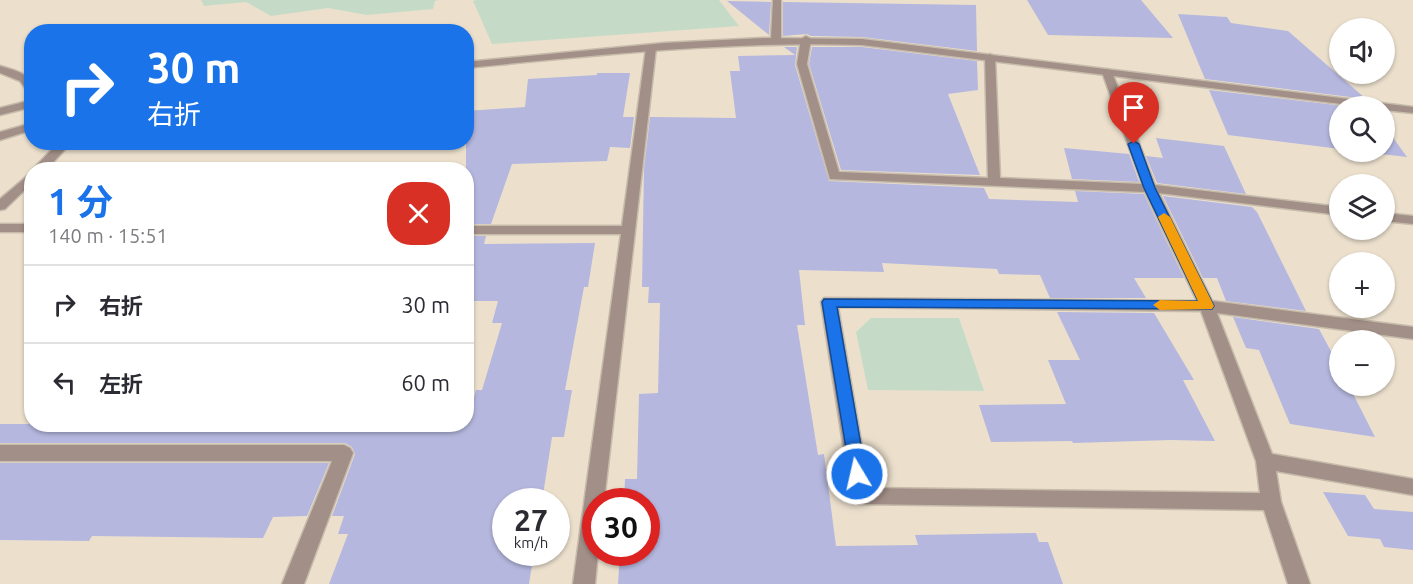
<!DOCTYPE html>
<html lang="ja">
<head>
<meta charset="utf-8">
<style>
  body { margin:0; font-family:Ubuntu,"Noto Sans JP",sans-serif; background:#f2f2f3; color:#2b2b33; height:100vh; display:flex; flex-direction:column; font-size:22px; white-space:nowrap }
  * { box-sizing:border-box; margin:0 }
  p { font-size:20px; color:#7c7c81 }
  .icon { flex:none; width:33px; height:33px; fill:none; stroke:currentColor; stroke-width:2; stroke-linecap:round; stroke-linejoin:round }
  .map { position:relative; flex:1; overflow:hidden }
  .drawer { position:absolute; left:24px; top:162px; width:450px; height:270px; display:flex; flex-direction:column; background:#fff; border-radius:24px; box-shadow:0 2px 4px #0004 }
  .drawer>* { flex:none }
  .top-card { position:absolute; left:24px; top:24px; width:450px; height:126px; border-radius:24px; box-shadow:0 2px 4px #0004; background:#1a73e8; color:#fff; overflow:hidden }
  .tools { position:absolute; left:1329px; top:18px; display:grid; gap:12px }
  .tools a { display:grid; place-items:center; width:66px; height:66px; border-radius:50%; background:#fff; box-shadow:0 2px 4px #0004; font-size:30px }
  .speed { position:absolute; left:492px; top:488px; display:flex; gap:12px; font-size:30px; font-weight:700; text-align:center }
  .speed>* { display:grid; place-content:center; width:78px; height:78px; border-radius:50%; background:#fff; box-shadow:0 2px 4px #0004; line-height:1 }
  .speed small { font-size:15px; font-weight:400 }
  .speed .limit { border:9px solid #d22; background:#fff; color:#111 }
  .pin { position:absolute; display:grid; place-items:center; width:51px; height:51px; color:#fff; margin:-62px -26px; border-radius:50% 50% 50% 0; rotate:-45deg; box-shadow:0 0 6px #0007 }
  .pin .icon { rotate:45deg }
  .me { position:absolute; width:66px; margin:-33px; rotate:351deg; stroke-linejoin:round; filter:drop-shadow(0 0 4px #0008) }
  .turn { display:flex; align-items:center; gap:21px; height:126px; padding:0 24px; font-size:27px }
  .turn .icon { width:78px; height:78px; stroke-width:2.5 }
  .turn b { display:block; font-size:42px; line-height:51px }
  .round { display:grid; place-items:center; flex:none; width:63px; height:63px; border-radius:24px; background:#f2f2f3 }
  .head { display:flex; align-items:center; justify-content:space-between; height:102px; padding:0 24px }
  h1 { font-size:36px; font-weight:700; line-height:45px; color:#1a73e8 }
  ul { padding:0; list-style:none }
  li { display:flex; align-items:center; gap:18px; height:78px; padding:0 24px; border-top:2px solid #e1e1e2 }
  li div { flex:1 }
  li b { display:block; font-size:22px }
  li em { font-style:normal }
  .map>svg:first-child { display:block }
  .green { fill:#c5dbc8 }
  .building { fill:#b5b7de }
  .lines { fill:none; stroke-linecap:round; stroke-linejoin:round }
  .service-casing { stroke:#c7bcab; stroke-width:3 }
  .minor-casing { stroke:#c7bcab; stroke-width:3 }
  .tertiary-casing { stroke:#c7bcab; stroke-width:3 }
  .service { fill:#a28f88; fill-rule:evenodd }
  .minor { fill:#a28f88; fill-rule:evenodd }
  .tertiary { fill:#a28f88; fill-rule:evenodd }
  .route { fill:#1a73e8; stroke:#114b97; stroke-width:1.5 }
  .slow { fill:#f59e0b }
</style>
</head>
<body>
<div class="map">
<svg width="1413" height="584" viewBox="0 0 1413 584">
  <rect width="100%" height="100%" fill="#ece0cd"/>
  <path class="green" d="M201 0H439L435 1 433 9 367 15 328 8 271 16 246 2 204 6Z
    M476 0H719L739 26 492 44 473 1Z
    M871 318H959L984 391 868 390 856 332Z"/>
  <path class="building" d="M1027 0H1141L1173 38 1048 35Z
    M727 1 771 2 769 35Z
    M783 2 976 5 977 51 862 37 811 36 807 34 783 36Z
    M1178 14 1227 17 1231 23 1288 31 1366 99 1205 79Z
    M784 47H797L795 65 829 181 984 188 989 199 1078 202 1075 191 1144 194 1184 278H1134L1146 298H1050L1040 275 999 274 997 269 882 263 884 272 799 270 805 325H797L818 455 824 454 836 546 918 545 915 535 1036 533 1039 542H1048L1063 584H618L620 552H646V501H624L625 479H637L639 394 658 393 660 303H648L649 287H642L644 169 650 117 736 118 730 71H740L738 56 795 55Z
    M812 47H862L977 61 978 90 948 94 980 175 841 170 809 64Z
    M597 73H630L623 117H634L630 148 610 147 607 161 512 164 491 224H466V111L525 107 528 79 597 75Z
    M1209 90 1344 106H1340V149L1228 135Z
    M1384 125 1407 157 1363 152H1384Z
    M1156 138 1224 146 1246 194 1157 183 1146 156 1163 158Z
    M1064 148 1129 154 1139 182 1072 179Z
    M1163 196 1252 207 1257 212 1306 311 1226 301 1217 278H1203Z
    M466 236H486L484 244 595 243 588 287H584L565 390H572L564 437H552L542 501H506V552H534L529 584H329L348 534H338L344 516H332L355 454 352 447 345 443H0V424H467L476 390H482L502 323H492L498 301H466Z
    M1057 312 1154 313 1194 380H1183L1215 441 1171 440 1073 443 1072 441 991 442 979 405 1066 404 1048 360H1080Z
    M1233 317 1319 329 1340 368V386H1349L1375 437 1290 424 1259 350 1246 348Z
    M0 463H329L307 516 273 517 263 538 92 536 89 541 0 540Z
    M1323 492 1365 495 1374 509 1413 512V550L1384 547 1380 539 1348 536Z"/>
  <g class="lines">
    <g class="service-casing">
      <path id="service" d="M0 445H344L350 448 353 453 304 584H282L332 461H0Z"/>
    </g>
    <g class="minor-casing">
      <path id="minor" d="M773 0H781V39L776 42 771 39Z
        M806 36 811 39 807 64 839 172 988 178 985 57 990 54 995 57 1000 178 1142 184 1102 72 1107 69 1112 72 1155 185 1340 207V215L1159 193 1212 301 1413 327V339L1217 313 1272 454 1413 479V495L1276 471 1281 502 1310 584H1288L1264 510 861 504 854 502 851 496 821 302 824 298 1197 301 1145 192 830 179 797 64 801 39ZM838 307 1201 311 1256 461 1260 493 869 488Z
        M651 45 656 48 604 501H596V552H598L595 584H573L621 234H466V226H622L646 48Z
        M0 66C17 71 32 73 32 93L28 92 20 81 0 73Z
        M32 100V107L0 115V108Z
        M59 142H72L46 170H32Z
        M32 172V183L5 209 0 210V199Z
        M1384 213 1413 216V224L1384 221Z
        M0 224H32V232H0Z"/>
    </g>
    <g class="tertiary-casing">
      <path id="tertiary" d="M763 38 862 39 1413 107V113L1384 110V106H1358L862 45C729 41 598 55 466 68V62L664 43Z
        M32 123V130L0 140V132Z"/>
    </g>
    <use href="#service" class="service"/>
    <use href="#minor" class="minor"/>
    <use href="#tertiary" class="tertiary"/>
  </g>
  <path class="route" d="M1134 141 1139 144 1155 188 1214 306 1212 309 837 307 866 474 863 479 857 481 851 479 822 302 824 299 1198 301 1144 188 1128 144Z"/>
  <path class="slow" d="M1164 213 1170 217 1214 306 1212 309 1160 310 1153 305 1160 300 1198 301 1158 217Z"/>
</svg>
<div class="tools">
<a><svg class="icon" aria-label="sound" viewBox="0 0 24 24"><path d="M4 9h4l5-4v14l-5-4H4zM17 9q2 3 0 6"/></svg></a>
<a><svg class="icon" aria-label="search" viewBox="0 0 24 24"><circle cx="10" cy="10" r="6"/><path d="M15 15l6 6"/></svg></a>
<a><svg class="icon" aria-label="layers" viewBox="0 0 24 24"><path d="M12 4l9 5-9 5-9-5zM3 14l9 5 9-5"/></svg></a>
<a>+</a>
<a>−</a>
</div>
<div class="speed"><div>27<small>km/h</small></div><div class="limit">30</div></div>
<div class="pin" style="left:1134px;top:144px;background:#d93025"><svg class="icon" aria-label="arrive" viewBox="0 0 24 24"><path d="M6 21V4h12l-3 4 3 4H6"/></svg></div>
<svg class="me" style="left:857px;top:474px" viewBox="-20 -20 40 40"><circle r="17" fill="#1a73e8" stroke="#fff" stroke-width="3"/><path d="M0-11L8 9 0 5-8 9z" fill="#fff"/></svg>
<div class="top-card">
<div class="turn"><svg class="icon" aria-label="right" viewBox="0 0 24 24"><path d="M7 20v-9h11M14 6l5 5-5 5"/></svg><div><b>30 m</b>右折</div></div>
</div>
<section class="drawer">
<div class="head"><div><h1>1 分</h1><p>140 m · 15:51</p></div><a class="round" style="background:#d93025;color:#fff"><svg class="icon" aria-label="close" viewBox="0 0 24 24"><path d="M6 6l12 12M18 6L6 18"/></svg></a></div>
<ul>
<li><svg class="icon" aria-label="right" viewBox="0 0 24 24"><path d="M7 20v-9h11M14 6l5 5-5 5"/></svg><div><b>右折</b></div><em>30 m</em></li>
<li><svg class="icon" aria-label="left" viewBox="0 0 24 24"><path d="M17 20v-9H6M10 6l-5 5 5 5"/></svg><div><b>左折</b></div><em>60 m</em></li>
</ul>
</section>
</div>
</body>
</html>
